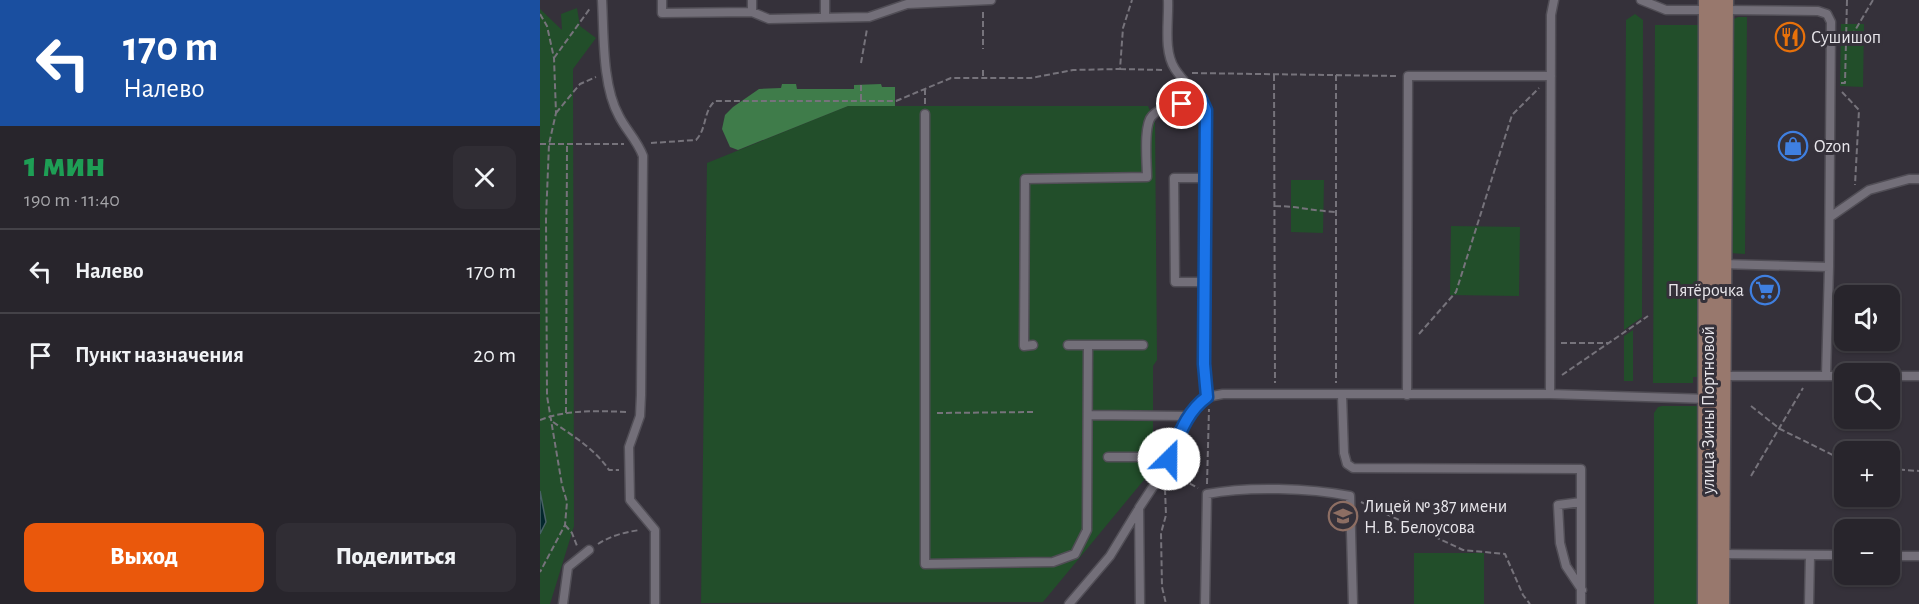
<!DOCTYPE html>
<html lang="ru">
<head>
<meta charset="utf-8">
<style>
  body { margin:0; font-family:"Alegreya Sans",sans-serif; background:#302d34; color:#f1f3f6; height:100vh; display:flex; flex-direction:column; font-size:22px; white-space:nowrap }
  * { box-sizing:border-box; margin:0 }
  p { font-size:20px; color:#a5a5a9 }
  .icon { flex:none; width:33px; height:33px; fill:none; stroke:currentColor; stroke-width:2; stroke-linecap:round; stroke-linejoin:round }
  .map { position:relative; flex:1; overflow:hidden }
  .panel { display:flex; flex-direction:column; background:#28252c; width:540px }
  .panel>* { flex:none }
  .hud { background:#1a4fa0; color:#fff; overflow:hidden }
  .controls { position:absolute; left:1294px; top:285px; display:grid; gap:12px }
  .controls a { display:grid; place-items:center; width:66px; height:66px; border-radius:12px; background:#28252c; box-shadow:0 2px 4px #0004,0 0 0 2px #444248; font-size:30px }
  .pin { position:absolute; display:grid; place-items:center; width:51px; height:51px; color:#fff; margin:-26px; border:3px solid #fff; border-radius:50%; box-shadow:0 2px 6px #0007 }
  .me { position:absolute; width:66px; margin:-33px; rotate:23deg; stroke-linejoin:round; filter:drop-shadow(0 0 4px #0008) }
  .turn { display:flex; align-items:center; gap:21px; height:126px; padding:0 24px; font-size:27px }
  .turn .icon { width:78px; height:78px; stroke-width:2.5 }
  .turn b { display:block; font-size:42px; line-height:51px }
  .round { display:grid; place-items:center; flex:none; width:63px; height:63px; border-radius:12px; background:#302d34 }
  .overview { display:flex; align-items:center; justify-content:space-between; height:102px; padding:0 24px }
  h1 { font-size:36px; font-weight:800; line-height:45px; color:#1e9e55 }
  .primary-button { display:flex; gap:12px; margin-top:auto; padding:12px 24px }
  .primary-button a { flex:1; height:69px; border-radius:12px; background:#ea580c; color:#fff; font-size:24px; font-weight:800; line-height:69px; text-align:center }
  .primary-button a+a { background:#302d34; color:#f1f3f6 }
  ul { padding:0; list-style:none }
  li { display:flex; align-items:center; gap:18px; height:84px; padding:0 24px; border-top:2px solid #444248 }
  li div { flex:1 }
  li b { display:block; font-size:22px }
  li em { font-style:normal }
  main { display:flex; flex:1; min-height:0 }
  .map>svg:first-child { display:block }
  .green { fill:#224e2a }
  .forest { fill:#3f7c4a }
  .water { fill:#03262c; stroke:#486065; stroke-width:1.5 }
  .lines { fill:none; stroke-linecap:round; stroke-linejoin:round }
  .lane-casing { stroke:#514e56; stroke-width:11 }
  .secondary-casing { stroke:#514e56; stroke-width:21 }
  .path { stroke:#76737b; stroke-width:2; stroke-dasharray:6 3; stroke-linecap:butt }
  .lane { stroke:#736f79; stroke-width:8 }
  .secondary { stroke:#98786d; stroke-width:18 }
  .route-casing { stroke:#114b97; stroke-width:15 }
  .route { stroke:#1a73e8; stroke-width:10 }
  .labels { text-anchor:middle; stroke-width:6; stroke-linejoin:round; paint-order:stroke }
  .poi-label { font-size:18px; fill:#e8e6eb; stroke:#35313a; text-anchor:start }
  .street-label { font-size:18px; fill:#e8e6eb; stroke:#35313a }
</style>
</head>
<body>
<main>
<section class="panel">
<div class="hud">
<div class="turn"><svg class="icon" aria-label="left" viewBox="0 0 24 24"><path d="M17 20v-9H6M10 6l-5 5 5 5"/></svg><div><b>170 m</b>Налево</div></div>
</div>
<div class="overview"><div><h1>1 мин</h1><p>190 m · 11:40</p></div><a class="round"><svg class="icon" aria-label="close" viewBox="0 0 24 24"><path d="M6 6l12 12M18 6L6 18"/></svg></a></div>
<ul>
<li><svg class="icon" aria-label="left" viewBox="0 0 24 24"><path d="M17 20v-9H6M10 6l-5 5 5 5"/></svg><div><b>Налево</b></div><em>170 m</em></li>
<li><svg class="icon" aria-label="arrive" viewBox="0 0 24 24"><path d="M6 21V4h12l-3 4 3 4H6"/></svg><div><b>Пункт назначения</b></div><em>20 m</em></li>
</ul>
<div class="primary-button"><a>Выход</a><a>Поделиться</a></div>
</section>
<div class="map">
<svg width="1379" height="604" viewBox="0 0 1379 604">
  <rect width="100%" height="100%" fill="#35313a"/>
  <path class="green" d="M37 8 40 26 56 38 33 69 34 526 10 604H0V9L22 30 21 14Z
    M1095 14 1103 20 1102 317 1084 330 1086 20Z
    M1198 17H1207L1205 254 1190 253 1192 20Z
    M1301 24H1324L1323 87 1300 86Z
    M1115 25H1160L1158 377H1153V383H1113Z
    M308 106H608L615 121 617 360 613 366V469L503 602 161 603 167 163Z
    M751 180H784L783 233 751 232Z
    M911 226 980 227 979 296 910 295Z
    M1093 330V381H1084V336Z
    M1122 406H1158V604H1114V413L1118 407Z
    M874 553H944V604H874Z"/>
  <path class="forest" d="M242 84H256L257 89H314V85L341 84 342 87H355V106H308L198 150 190 147 182 129 185 115 193 107 219 89 241 88Z"/>
  <path class="water" d="M0 491 6 522 0 534Z"/>
  <g class="lines">
    <g class="lane-casing">
      <path id="lane" d="M62 0C64 34 62 86 79 116 86 130 97 140 103 156L101 395 100 416 89 447 90 500 115 530V604
        M122 0V13L212 12 229 19 329 17 367 4 451 0
        M628 0C629 21 623 51 635 69 645 84 658 94 666 110L664 364 667 397 683 394H1010L1169 399
        M1101 0 1126 10H1168
        M212 12V0
        M285 18V0
        M385 114V564L513 562 535 554 547 530 548 345
        M1290 217 1329 190 1369 179H1379
        M1182 264 1289 267 1291 22 1287 14 1278 11 1184 10
        M665 282H635L634 178H665
        M493 345 484 346 485 179 607 177C607 163 603 125 612 116 622 105 646 103 661 99
        M528 345H603
        M1180 376H1305
        M1286 376 1289 267
        M1350 376H1379
        M1010 394 1011 15 1014 0
        M802 395 804 453 807 464 813 468 1041 469V604
        M867 395 868 76H1011
        M548 415 647 416
        M568 457H613L629 459
        M1041 502 1018 505 1020 543 1026 566 1042 590
        M1181 554 1305 555
        M1350 556H1379
        M23 604 28 567 49 550
        M529 604 570 556 598 510
        M600 604 599 508 624 470 647 416 657 405 667 397
        M665 604 667 494C707 486 770 488 810 496L813 604
        M1269 604 1270 555"/>
    </g>
    <g class="secondary-casing">
      <path id="secondary" d="M1167 604 1168 0
        M1180 604 1184 0"/>
    </g>
    <path class="path" d="M443 12V49
      M0 14 7 26 14 58 16 113 9 144 6 219 7 396 22 485 27 502 25 525 0 572
      M1307 44 1333 0
      M14 58 51 7
      M321 63 327 29
      M580 69 622 70
      M443 70V78
      M652 73 856 76
      M734 75 735 383
      M796 75V383
      M1301 83H1305L1307 0
      M321 85V100
      M385 89V104
      M1302 92 1319 110 1315 185
      M16 113 40 84 56 77
      M111 143 156 140C167 129 163 111 175 101H356L411 78H491L533 70 580 69 583 28 592 0
      M0 144H84
      M735 206C755 206 775 211 796 212
      M879 334 916 292 972 115 999 88
      M1021 343H1069
      M1022 375 1108 316
      M1211 406 1240 429 1305 461
      M26 413 27 144
      M397 413 496 412
      M0 420C28 409 59 411 89 412
      M13 422C33 436 55 449 69 470H79
      M1350 469 1379 471
      M634 475 658 488
      M1211 476 1263 388
      M667 484 669 409
      M625 489 626 515 621 533 622 587 626 604
      M821 502 923 550 965 554 983 595 990 604
      M25 525 32 533 37 546
      M58 544C70 536 85 532 100 530"/>
    <use href="#lane" class="lane"/>
    <use href="#secondary" class="secondary"/>
  </g>
  <g class="lines">
    <g class="route-casing">
      <path id="route" d="M629 459C639 436 646 412 667 397L664 364 666 110 661 99 642 104"/>
    </g>
    <use href="#route" class="route"/>
  </g>
  <defs>
    <g id="restaurant-ring" transform="scale(1.5)"><circle r="9.5" fill="#35313a" stroke="#e8710a" stroke-width="1.5"/><path d="M-5-6h1v4h1v-4h1v4h1v-4h1v5L-1.5 .5V6h-2V.5L-5-1ZM5-6V6H3V1.5H1.5Q1.5-4 5-6Z" fill="#e8710a"/></g>
    <g id="shop-ring" transform="scale(1.5)"><circle r="9.5" fill="#35313a" stroke="#3f7fe0" stroke-width="1.5"/><path d="M-5-2.5h2.3a2.7 3.5 0 0 1 5.4 0H5L5.5 6h-11ZM-1.5-2.5h3a1.5 2.3 0 0 0-3 0Z" fill="#3f7fe0"/></g>
    <g id="supermarket-ring" transform="scale(1.5)"><circle r="9.5" fill="#35313a" stroke="#3f7fe0" stroke-width="1.5"/><path d="M-6-5.5h2.5l.6 2H6L4.5 2H-2.5L-4.4-4H-6ZM-1.5 3.2a1.3 1.3 0 1 0 .1 0ZM3 3.2a1.3 1.3 0 1 0 .1 0Z" fill="#3f7fe0"/></g>
    <g id="school-ring" transform="scale(1.5)"><circle r="9.5" fill="#35313a" stroke="#8d6e63" stroke-width="1.5"/><path d="M0-5L7-2L0 1L-7-2ZM-4 1L0 2.5L4 1V4Q0 6-4 4Z" fill="#8d6e63"/></g>
  </defs>
  <g fill-rule="evenodd">
    <use href="#restaurant-ring" x="1250" y="37"/>
    <use href="#shop-ring" x="1253" y="146"/>
    <use href="#supermarket-ring" x="1225" y="290"/>
    <use href="#school-ring" x="803" y="516"/>
  </g>
  <g class="labels">
    <g class="poi-label">
      <text x="1271" y="43">Сушишоп</text>
      <text x="1274" y="152">Ozon</text>
      <text x="1204" y="296" text-anchor="end">Пятёрочка</text>
      <text x="824" y="512">Лицей № 387 имени<tspan x="824" dy="21">Н. В. Белоусова</tspan></text>
    </g>
    <g class="street-label">
      <text transform="translate(1168 410) rotate(-90)" y="6">улица Зины Портновой</text>
    </g>
  </g>
</svg>
<div class="controls">
<a><svg class="icon" aria-label="sound" viewBox="0 0 24 24"><path d="M4 9h4l5-4v14l-5-4H4zM17 9q2 3 0 6"/></svg></a>
<a><svg class="icon" aria-label="search" viewBox="0 0 24 24"><circle cx="10" cy="10" r="6"/><path d="M15 15l6 6"/></svg></a>
<a>+</a>
<a>−</a>
</div>
<div class="pin" style="left:642px;top:104px;background:#d93025"><svg class="icon" aria-label="arrive" viewBox="0 0 24 24"><path d="M6 21V4h12l-3 4 3 4H6"/></svg></div>
<svg class="me" style="left:629px;top:459px" viewBox="-20 -20 40 40"><circle r="19" fill="#fff"/><path d="M0-13L10 11 0 6-10 11z" fill="#1a73e8"/></svg>
</div>
</main>
</body>
</html>
